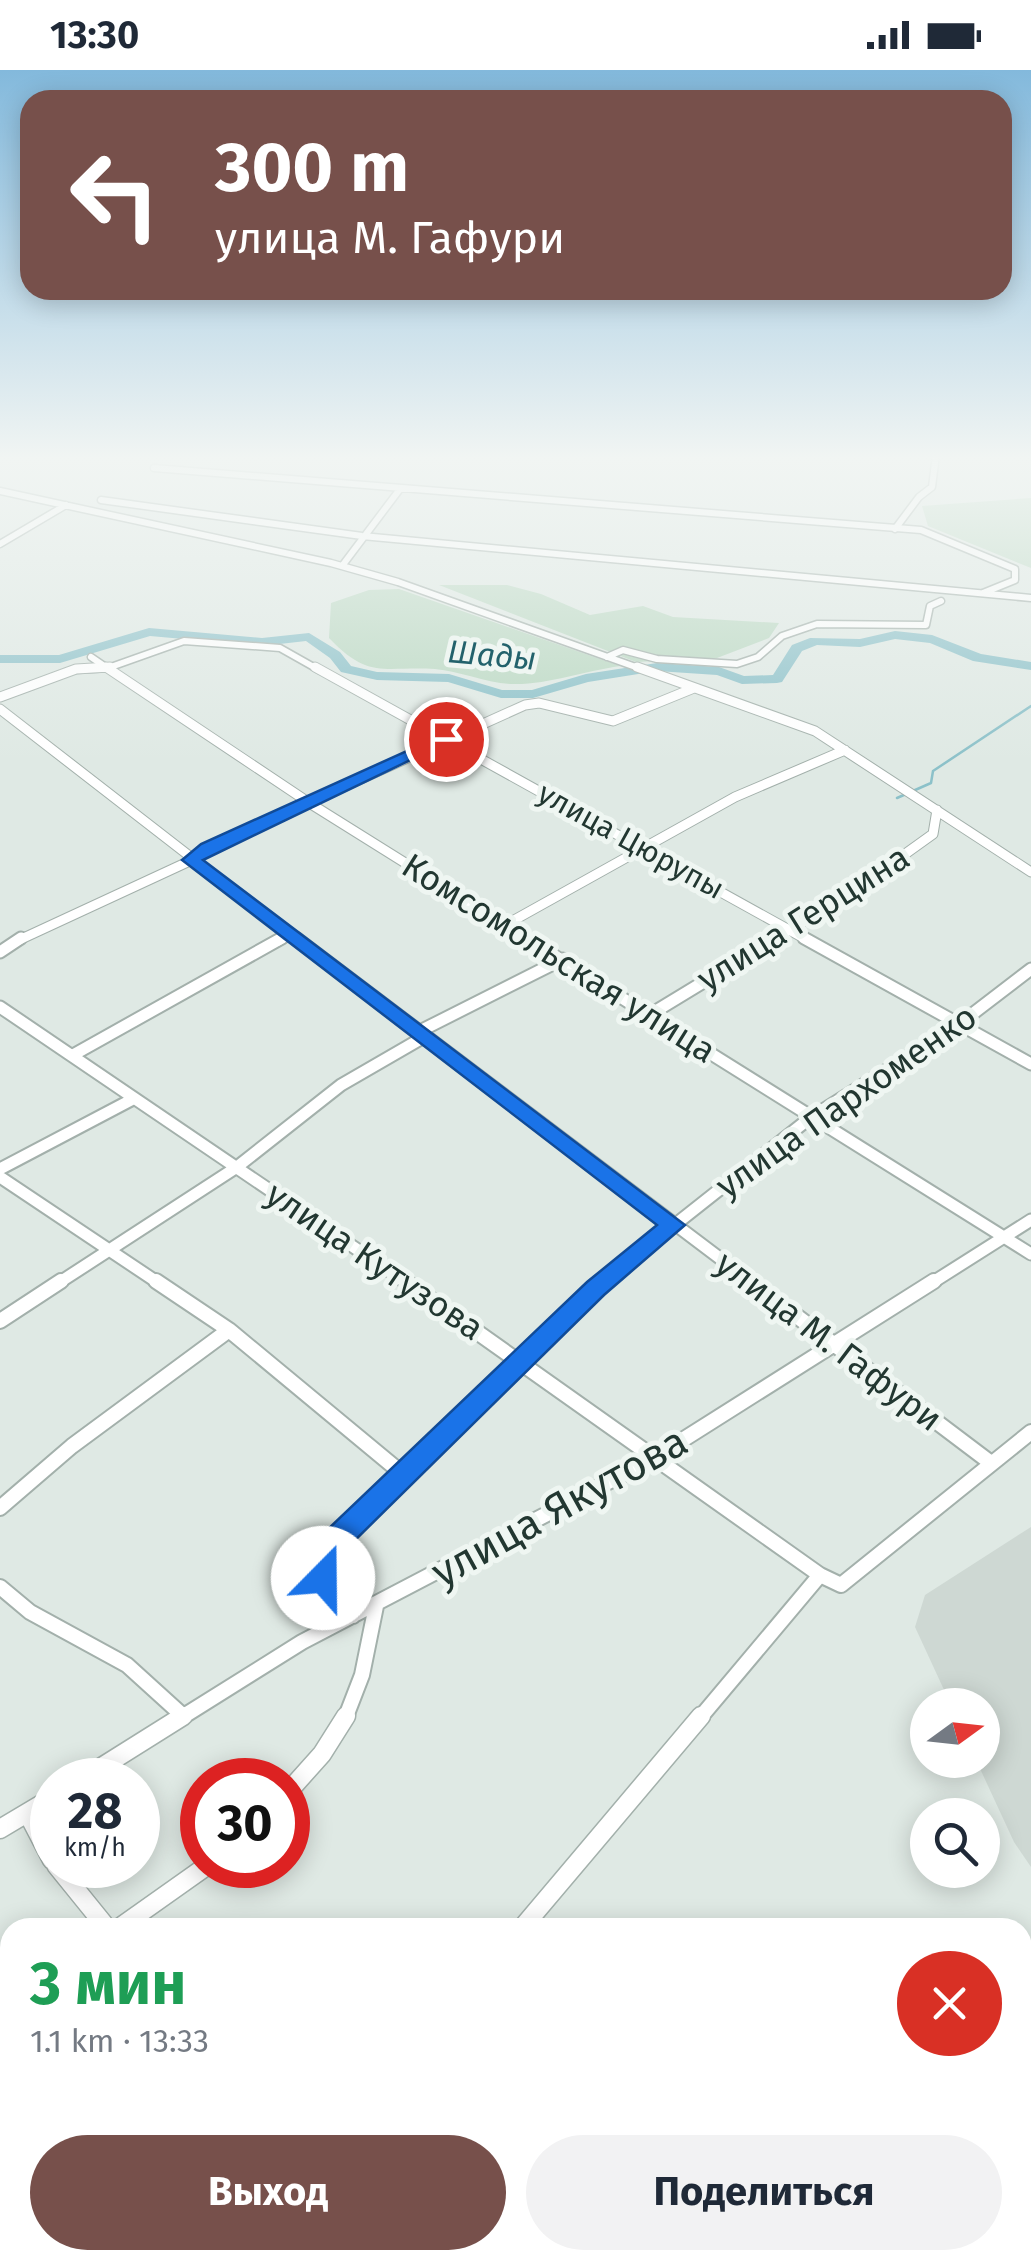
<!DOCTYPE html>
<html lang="ru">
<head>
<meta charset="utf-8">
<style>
  body { margin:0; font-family:"Fira Sans",sans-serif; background:#f2f2f3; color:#1f2937; height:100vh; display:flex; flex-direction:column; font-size:38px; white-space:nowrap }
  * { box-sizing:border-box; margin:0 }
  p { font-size:32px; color:#747a83 }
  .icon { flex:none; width:55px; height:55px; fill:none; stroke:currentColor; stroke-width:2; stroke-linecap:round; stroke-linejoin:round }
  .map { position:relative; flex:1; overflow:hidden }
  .drawer { position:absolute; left:0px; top:1848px; width:1032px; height:352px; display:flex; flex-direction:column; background:#fff; border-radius:30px 30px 0 0; box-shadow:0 5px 25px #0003 }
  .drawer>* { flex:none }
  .guide { position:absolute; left:20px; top:20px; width:992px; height:210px; border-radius:30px; box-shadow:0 5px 25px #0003; background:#77504b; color:#fff; overflow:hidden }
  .needle { width:65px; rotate:75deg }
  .buttons { position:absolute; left:910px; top:1618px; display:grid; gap:20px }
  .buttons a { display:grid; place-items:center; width:90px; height:90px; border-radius:50%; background:#fff; box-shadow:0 5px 25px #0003; font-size:50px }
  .speed { position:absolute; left:30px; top:1688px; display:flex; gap:20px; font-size:50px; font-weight:700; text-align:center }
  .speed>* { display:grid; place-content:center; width:130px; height:130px; border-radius:50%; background:#fff; box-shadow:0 5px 25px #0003; line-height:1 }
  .speed small { font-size:25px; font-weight:400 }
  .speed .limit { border:15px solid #d22; background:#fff; color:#111 }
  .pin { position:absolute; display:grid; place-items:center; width:85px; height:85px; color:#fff; margin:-42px; border:5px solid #fff; border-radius:50%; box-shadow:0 2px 10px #0007 }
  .me { position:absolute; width:110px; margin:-55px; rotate:22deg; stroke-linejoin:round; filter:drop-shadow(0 0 8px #0008) }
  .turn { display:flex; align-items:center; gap:35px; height:210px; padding:0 30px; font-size:45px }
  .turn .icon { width:130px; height:130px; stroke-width:2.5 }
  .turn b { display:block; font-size:70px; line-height:85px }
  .round { display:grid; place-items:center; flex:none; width:105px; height:105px; border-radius:52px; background:#f2f2f3 }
  .headline { display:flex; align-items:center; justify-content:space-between; height:170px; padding:0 30px }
  h1 { font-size:60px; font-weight:700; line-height:75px; color:#1e9e55 }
  .primary-button { display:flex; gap:20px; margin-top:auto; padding:20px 30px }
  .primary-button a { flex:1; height:115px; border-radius:60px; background:#77504b; color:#fff; font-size:40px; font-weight:700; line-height:115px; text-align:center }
  .primary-button a+a { background:#f2f2f3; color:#1f2937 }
  .status { display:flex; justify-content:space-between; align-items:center; height:70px; padding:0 50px; background:#fff; direction:ltr }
  .status svg { height:28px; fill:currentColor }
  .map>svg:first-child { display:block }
  .built { fill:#ced8d3 }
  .green { fill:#bad8c2 }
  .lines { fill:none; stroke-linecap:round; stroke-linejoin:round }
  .stream { stroke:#8cc1c9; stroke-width:2.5 }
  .river { fill:#8cc1c9; fill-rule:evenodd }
  .minor-far4-casing { stroke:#a3b0ab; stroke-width:9 }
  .minor-far3-casing { stroke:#a3b0ab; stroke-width:11 }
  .minor-far2-casing { stroke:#a3b0ab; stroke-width:15 }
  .minor-far1-casing { stroke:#a3b0ab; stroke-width:18 }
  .minor-casing { stroke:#a3b0ab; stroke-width:21 }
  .minor-far4 { stroke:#fff; stroke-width:6 }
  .minor-far3 { stroke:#fff; stroke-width:9 }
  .minor-far2 { stroke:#fff; stroke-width:11 }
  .minor-far1 { stroke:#fff; stroke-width:14 }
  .minor { stroke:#fff; stroke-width:18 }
  .route { fill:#1a73e8; stroke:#114b97; stroke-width:2.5 }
  .labels { text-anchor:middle; stroke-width:10; stroke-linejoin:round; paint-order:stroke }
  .far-street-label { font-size:30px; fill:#223731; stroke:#eff6f2 }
  .far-water-label { font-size:32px; font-style:italic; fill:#23626c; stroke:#eff6f2 }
  .street-label { font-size:35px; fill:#223731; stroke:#eff6f2 }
  .near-street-label { font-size:42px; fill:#223731; stroke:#eff6f2 }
</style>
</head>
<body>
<div class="status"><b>13:30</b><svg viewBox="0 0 49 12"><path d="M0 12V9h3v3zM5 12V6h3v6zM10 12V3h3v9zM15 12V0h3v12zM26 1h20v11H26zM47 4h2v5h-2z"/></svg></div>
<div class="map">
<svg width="1031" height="2198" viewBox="0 0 1031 2198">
  <rect width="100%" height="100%" fill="#dfe9e4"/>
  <path class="built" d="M1031 1457V1797L1014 1772 976 1690H982V1635H951L915 1557 925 1525Z"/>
  <path class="green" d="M1031 428V498L928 456 922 436Z
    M439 515H507L541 524 590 545 643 536 673 547 779 553 769 568 717 588 636 592Z
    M399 519 620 596C585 601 547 615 512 614 485 613 460 601 435 599 383 596 369 610 329 568L331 533 369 520Z"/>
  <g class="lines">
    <path class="stream" d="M897 728 931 713 933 701 1031 636"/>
    <path class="river" d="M149 558 262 568 309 563 340 582 351 596 377 602 449 604 502 620H532L586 604 657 593 719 597 744 606 773 605 792 575 810 568 860 569 895 561 932 565 981 584 1031 592V600L973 591 930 573 895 569 860 577 817 575 802 581 782 612 777 613 742 614 717 605 657 601 588 612 533 628H501L448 612 377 610 341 602 330 588 306 571 262 576 150 566 60 593H0V585H59Z"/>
    <g class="minor-far4-casing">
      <path id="minor-far4" d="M154 398 921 460 1015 499V510L983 523
        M0 421 331 493 398 512 644 600
        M101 430 362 466 1031 528
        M895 459 919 427 932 417 936 385
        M0 474 66 435
        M342 496 400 419
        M91 587 110 600
        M607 587 623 580 657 589 737 594 758 587 782 566 817 554 926 555 930 536 941 531
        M74 600 108 598 184 571 280 578 319 600"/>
    </g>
    <g class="minor-far3-casing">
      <path id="minor-far3" d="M106 597 311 734 530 871
        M315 597 809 871
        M637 597 815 661 1031 802
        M0 627 76 599 110 597
        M0 639 299 871
        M507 854 735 727 845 680
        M17 871 192 790 208 778 525 635 539 633 613 651 694 618
        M278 871 290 864
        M772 871 848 825 933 764 937 740"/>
    </g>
    <g class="minor-far2-casing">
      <path id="minor-far2" d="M296 868 754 1214
        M526 868 1031 1184
        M804 868 1031 994
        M0 882 21 868
        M0 937 408 1214
        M651 944 776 868
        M418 962 563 889
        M73 985 282 868
        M0 1099 133 1029
        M0 1107 160 1214
        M57 1214 237 1097 341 1015 424 967
        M600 1214 810 1048 958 955 1031 899
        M930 1214 1031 1150"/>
    </g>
    <g class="minor-far1-casing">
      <path id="minor-far1" d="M156 1211 229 1260 404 1405
        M405 1211 820 1505 841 1515 1031 1362
        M750 1211 991 1393
        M0 1251 61 1211
        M0 1438 72 1376 229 1260
        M0 1517 30 1542 127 1595 181 1644
        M353 1546 323 1508 319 1491 603 1211
        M179 1649 302 1572 654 1388 934 1211
        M345 1649 362 1605 376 1536
        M699 1649 820 1505"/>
    </g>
    <g class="minor-casing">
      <path id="minor" d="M81 1710 183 1646
        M288 1722 322 1684 346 1646
        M28 1744 52 1790
        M0 1759 52 1728
        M56 1795 107 1858
        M119 1858 208 1795
        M522 1858 701 1646
        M0 1972 10 1963
        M136 2198 142 2190"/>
    </g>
    <use href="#minor-far4" class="minor-far4"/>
    <use href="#minor-far3" class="minor-far3"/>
    <use href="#minor-far2" class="minor-far2"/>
    <use href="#minor-far1" class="minor-far1"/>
    <use href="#minor" class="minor"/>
  </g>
  <linearGradient id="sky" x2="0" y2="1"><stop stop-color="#83b9dc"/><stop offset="0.56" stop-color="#f1f5f3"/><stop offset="1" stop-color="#f1f5f3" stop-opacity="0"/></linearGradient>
  <rect width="1031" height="692" fill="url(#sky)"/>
  <path class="route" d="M440 666 454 669 203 790 685 1155 604 1225 345 1480 334 1494 337 1508 333 1517 323 1521 313 1517 304 1491 325 1462 587 1212 657 1155 182 790 201 774Z"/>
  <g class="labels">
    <g class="far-street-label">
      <text transform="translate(631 771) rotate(29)" y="10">улица Цюрупы</text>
    </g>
    <g class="far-water-label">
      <text transform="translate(492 585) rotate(5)" y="11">Шады</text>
    </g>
    <g class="street-label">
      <text transform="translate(803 848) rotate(-32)" y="12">улица Герцина</text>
      <text transform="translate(559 888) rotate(32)" y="12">Комсомольская улица</text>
      <text transform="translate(846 1031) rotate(-35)" y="12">улица Пархоменко</text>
      <text transform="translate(375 1191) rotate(34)" y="12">улица Кутузова</text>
      <text transform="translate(829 1271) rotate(37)" y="12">улица М. Гафури</text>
    </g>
    <g class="near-street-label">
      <text transform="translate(559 1436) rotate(-29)" y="15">улица Якутова</text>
    </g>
  </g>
</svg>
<div class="buttons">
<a><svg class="needle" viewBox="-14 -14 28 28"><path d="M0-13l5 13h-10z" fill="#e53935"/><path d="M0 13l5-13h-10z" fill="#747a83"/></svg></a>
<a><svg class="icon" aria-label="search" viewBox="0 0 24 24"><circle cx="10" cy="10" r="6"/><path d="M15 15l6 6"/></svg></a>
</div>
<div class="speed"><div>28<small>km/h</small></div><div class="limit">30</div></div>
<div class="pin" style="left:446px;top:669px;background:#d93025"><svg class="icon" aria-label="arrive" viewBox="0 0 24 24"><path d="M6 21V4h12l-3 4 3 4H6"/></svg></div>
<svg class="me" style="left:323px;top:1508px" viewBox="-20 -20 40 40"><circle r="19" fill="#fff"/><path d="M0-13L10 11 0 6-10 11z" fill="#1a73e8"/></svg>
<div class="guide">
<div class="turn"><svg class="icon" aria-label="left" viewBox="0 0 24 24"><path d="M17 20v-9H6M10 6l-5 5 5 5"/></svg><div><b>300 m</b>улица М. Гафури</div></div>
</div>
<section class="drawer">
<div class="headline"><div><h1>3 мин</h1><p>1.1 km · 13:33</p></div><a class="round" style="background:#d93025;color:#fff"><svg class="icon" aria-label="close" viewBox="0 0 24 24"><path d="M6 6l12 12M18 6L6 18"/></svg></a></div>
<div class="primary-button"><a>Выход</a><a>Поделиться</a></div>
</section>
</div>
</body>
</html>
